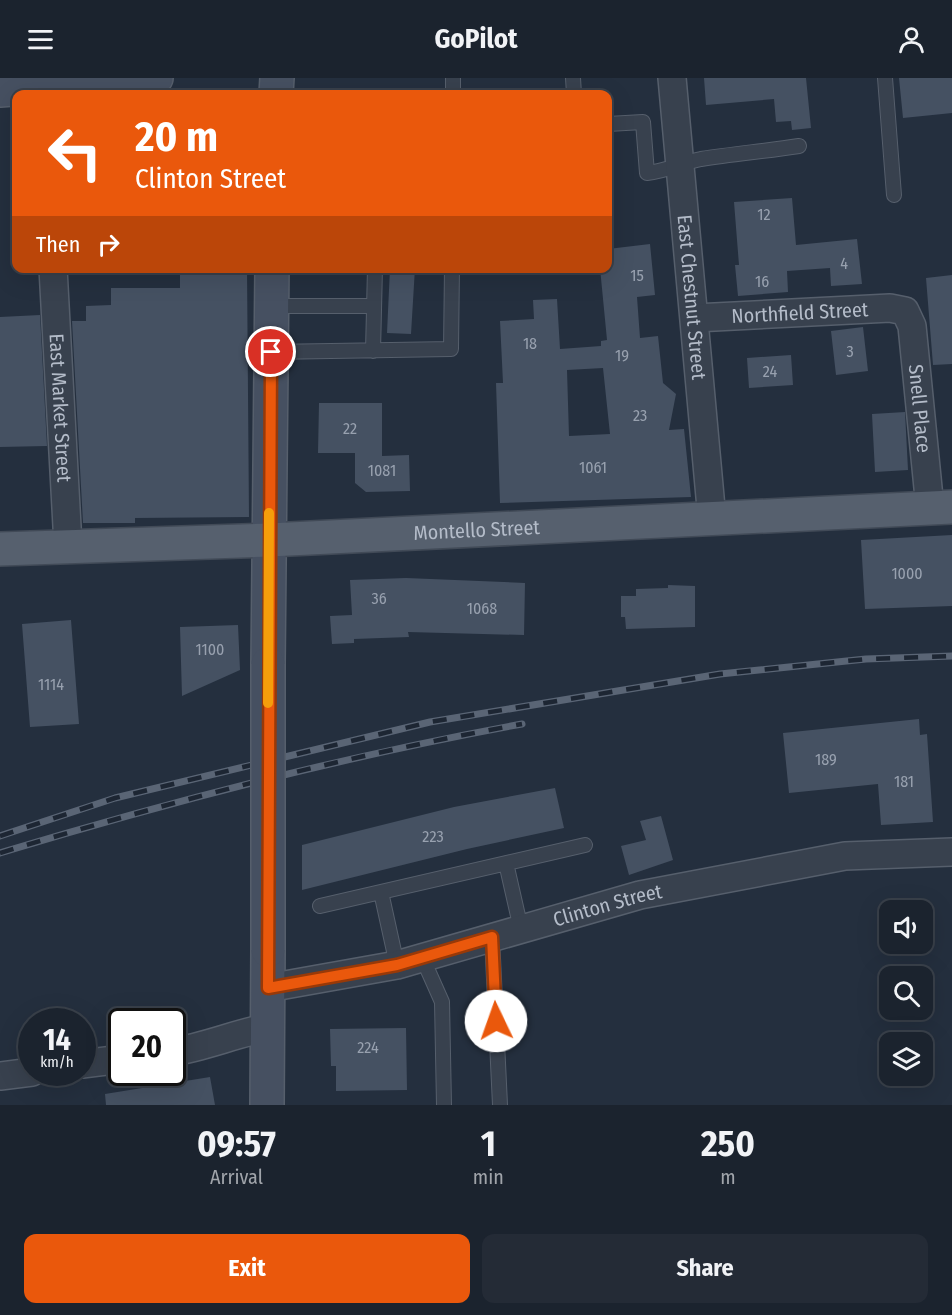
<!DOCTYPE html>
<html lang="en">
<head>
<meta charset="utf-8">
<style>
  body { margin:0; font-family:"Fira Sans Condensed",sans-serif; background:#242b36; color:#f1f3f6; height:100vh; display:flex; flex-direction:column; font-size:22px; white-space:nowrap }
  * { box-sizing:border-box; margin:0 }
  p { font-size:20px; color:#a0a4aa }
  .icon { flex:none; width:33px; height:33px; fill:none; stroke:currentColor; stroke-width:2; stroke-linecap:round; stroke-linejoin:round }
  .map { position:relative; height:1027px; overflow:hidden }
  .panel { display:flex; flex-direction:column; background:#1b232e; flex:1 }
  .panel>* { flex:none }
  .guide { position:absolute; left:12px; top:12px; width:600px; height:183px; border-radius:12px; box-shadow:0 6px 24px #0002,0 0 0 2px #39404a; background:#ea580c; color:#fff; overflow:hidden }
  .buttons { position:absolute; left:879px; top:822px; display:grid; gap:12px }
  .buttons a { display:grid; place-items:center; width:54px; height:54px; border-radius:12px; background:#1b232e; box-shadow:0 6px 24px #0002,0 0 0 2px #39404a; font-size:30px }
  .speed { position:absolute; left:18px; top:930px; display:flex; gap:12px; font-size:30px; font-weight:700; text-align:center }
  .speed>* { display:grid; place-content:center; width:78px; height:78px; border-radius:50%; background:#1b232e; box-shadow:0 6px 24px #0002,0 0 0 2px #39404a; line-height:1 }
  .speed small { font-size:15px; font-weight:400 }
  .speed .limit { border:3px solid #111; border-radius:9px; background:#fff; color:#111 }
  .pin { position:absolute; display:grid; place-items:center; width:51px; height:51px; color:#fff; margin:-26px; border:3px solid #fff; border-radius:50%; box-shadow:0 2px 6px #0007 }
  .me { position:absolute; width:66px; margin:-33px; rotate:357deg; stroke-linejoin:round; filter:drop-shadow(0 0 4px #0008) }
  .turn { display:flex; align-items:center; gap:21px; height:126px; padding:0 24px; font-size:27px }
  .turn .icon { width:78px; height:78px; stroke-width:2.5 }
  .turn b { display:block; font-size:42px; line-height:51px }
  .then { display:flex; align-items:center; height:57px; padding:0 24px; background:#0003; gap:12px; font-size:22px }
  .eta { display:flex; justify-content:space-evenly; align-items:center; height:102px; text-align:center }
  .eta b { font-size:36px; font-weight:700; line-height:42px }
  .primary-button { display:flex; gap:12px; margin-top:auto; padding:12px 24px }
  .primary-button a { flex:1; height:69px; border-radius:12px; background:#ea580c; color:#fff; font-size:24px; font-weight:700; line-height:69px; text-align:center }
  .primary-button a+a { background:#242b36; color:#f1f3f6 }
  header { display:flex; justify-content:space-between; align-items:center; height:78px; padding:0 24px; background:#1b232e; font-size:27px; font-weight:700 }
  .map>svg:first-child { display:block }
  .building { fill:#455162; fill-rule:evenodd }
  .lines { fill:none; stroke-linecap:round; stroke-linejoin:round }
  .lane-casing { stroke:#565f6c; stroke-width:16 }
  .street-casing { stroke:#565f6c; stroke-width:30 }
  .secondary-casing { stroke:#565f6c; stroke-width:36 }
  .primary-casing { stroke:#414a57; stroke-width:36 }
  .lane { stroke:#38414e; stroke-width:14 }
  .street { stroke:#38414e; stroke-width:27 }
  .secondary { stroke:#465061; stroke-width:33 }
  .primary { stroke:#56606e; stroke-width:33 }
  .rail-casing { stroke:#5a6575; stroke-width:7 }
  .rail { stroke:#1d2633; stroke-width:4.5; stroke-dasharray:14; stroke-linecap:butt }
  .secondary-bridge-casing { stroke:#565f6c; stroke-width:36; stroke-linecap:butt }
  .secondary-bridge { stroke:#465061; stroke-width:33 }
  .route-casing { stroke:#983908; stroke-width:15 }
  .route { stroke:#ea580c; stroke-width:10 }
  .slow { stroke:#f59e0b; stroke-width:10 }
  .labels { text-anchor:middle; stroke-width:6; stroke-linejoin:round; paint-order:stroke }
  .number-label { font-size:16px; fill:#98a1af }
  .street-label { font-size:20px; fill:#b4bcc9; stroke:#1d2633 }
</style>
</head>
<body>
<header><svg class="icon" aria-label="menu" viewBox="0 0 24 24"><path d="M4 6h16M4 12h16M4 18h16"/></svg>GoPilot<svg class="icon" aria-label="person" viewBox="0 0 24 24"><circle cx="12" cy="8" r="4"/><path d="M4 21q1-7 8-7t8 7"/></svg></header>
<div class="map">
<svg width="952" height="1027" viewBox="0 0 952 1027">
  <rect width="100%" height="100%" fill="#242f3e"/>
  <path class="building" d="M704 0H806L811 50 792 52 791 43 776 44 774 21 706 27Z
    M899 0H952V35L903 40Z
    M792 120 796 167 857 161 862 206 831 208 830 190 787 193 788 214 738 218 735 187H739L734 124Z
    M650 166 655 217 637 219 640 260 658 258 663 305 676 316 669 352 684 351 691 419 500 425 496 305H503L500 243 534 241 533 222 557 221 560 271 601 268V263L607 262 600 190H608V171ZM603 290 610 356 569 358 567 292Z
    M180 190H247L249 439 135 440V445H83L72 243H86V228L111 227V210H180Z
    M390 190H415L411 256 387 255Z
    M952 197V286L933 287 926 200Z
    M40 237 47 368 0 369V239Z
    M863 249 868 293 836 297 831 253Z
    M791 277 793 307 749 310 747 280Z
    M319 325H382V378L409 377 410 413 366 414 355 405V375H318Z
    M905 334 908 392 875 394 872 336Z
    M952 457V528L865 531 861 462Z
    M406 500 525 505 524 557 408 554 409 559 354 561V565L332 566 330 538 352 537 350 502Z
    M668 507 695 508V549L626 551 625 539H621V518H636V511L668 510Z
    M71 542 79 646 30 649 22 546Z
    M238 547 240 592 182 618 180 549Z
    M919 641 920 657 927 656 933 744 881 747 878 706 789 715 783 655Z
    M555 710 564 750 467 771 302 812V767L454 729Z
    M661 738 673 782 629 797 621 768 646 762 640 743Z
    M406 950 407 1012 336 1013V988H331L330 951Z
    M210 999 215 1027H106L105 1016Z"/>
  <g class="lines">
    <g class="lane-casing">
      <path id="lane" d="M453 0V16
        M573 0 574 16
        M885 0 894 117
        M608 46 643 44 647 95C666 93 682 85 701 81 733 76 766 73 799 68
        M271 228H374
        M373 273 375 190
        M271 274 451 271 452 190
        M506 785 521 851
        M381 814 397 887
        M320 828 585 767
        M492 859 500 1027
        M422 879 442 924 444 1027"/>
    </g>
    <g class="street-casing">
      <g id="street">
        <path id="s1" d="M672 0 712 441"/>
        <path id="s2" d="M53 190 68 467"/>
        <path id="s3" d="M695 240 890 230 905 233 912 248 930 430"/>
        <path id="s4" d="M268 910 397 887 640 817 845 778 952 774"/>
        <path d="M172 974C205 969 234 956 266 950"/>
        <path d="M82 986 122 981"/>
        <path d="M0 998 32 994"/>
      </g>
    </g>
    <g class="secondary-casing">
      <path id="secondary" d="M0 12 156 0
        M276 16 277 0
        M268 586 272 190
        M267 1027 268 872"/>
    </g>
    <g class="primary-casing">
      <g id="primary">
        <path id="s5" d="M0 471 269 462 952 429"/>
      </g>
    </g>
    <use href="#lane" class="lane"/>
    <use href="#street" class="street"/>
    <use href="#secondary" class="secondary"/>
    <use href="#primary" class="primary"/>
    <g class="rail-casing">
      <path id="rail" d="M0 758 115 720 430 644 720 596 866 581 952 578
        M0 775C172 723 345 678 522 646"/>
    </g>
    <use href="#rail" class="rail"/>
    <g class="secondary-bridge-casing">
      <path id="secondary-bridge" d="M268 586V872"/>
    </g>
    <use href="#secondary-bridge" class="secondary-bridge"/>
  </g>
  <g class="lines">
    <g class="route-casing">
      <path id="route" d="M271 274 268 910 397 887 492 859 496 943"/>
    </g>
    <use href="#route" class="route"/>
    <path class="slow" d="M268 625 269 435"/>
  </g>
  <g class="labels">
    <g class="number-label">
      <text x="764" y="142">12</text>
      <text x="844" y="191">4</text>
      <text x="637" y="203">15</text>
      <text x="762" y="209">16</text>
      <text x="530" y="271">18</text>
      <text x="850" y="279">3</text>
      <text x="622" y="283">19</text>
      <text x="770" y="299">24</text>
      <text x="640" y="343">23</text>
      <text x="350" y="356">22</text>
      <text x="593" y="395">1061</text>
      <text x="382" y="398">1081</text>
      <text x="907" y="501">1000</text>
      <text x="379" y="526">36</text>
      <text x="482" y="536">1068</text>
      <text x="210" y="577">1100</text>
      <text x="51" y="612">1114</text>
      <text x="826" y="687">189</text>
      <text x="904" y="709">181</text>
      <text x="433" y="764">223</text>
      <text x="368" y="975">224</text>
    </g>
    <g class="street-label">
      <text dy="7" stroke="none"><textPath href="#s1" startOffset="220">East Chestnut Street</textPath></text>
      <text dy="7" stroke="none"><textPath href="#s3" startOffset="105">Northfield Street</textPath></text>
      <text dy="7" stroke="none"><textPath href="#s2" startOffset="140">East Market Street</textPath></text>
      <text dy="7" stroke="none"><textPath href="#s3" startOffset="310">Snell Place</textPath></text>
      <text dy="7" stroke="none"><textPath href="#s5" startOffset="477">Montello Street</textPath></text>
      <text dy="7" stroke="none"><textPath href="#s4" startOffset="350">Clinton Street</textPath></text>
    </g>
  </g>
</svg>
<div class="buttons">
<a><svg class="icon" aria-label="sound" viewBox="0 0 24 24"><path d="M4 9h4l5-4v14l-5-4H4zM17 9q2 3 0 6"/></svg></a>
<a><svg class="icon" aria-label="search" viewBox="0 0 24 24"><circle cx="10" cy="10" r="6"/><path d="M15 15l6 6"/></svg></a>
<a><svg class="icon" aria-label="layers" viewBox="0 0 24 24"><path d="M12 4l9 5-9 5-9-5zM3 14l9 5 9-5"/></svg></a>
</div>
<div class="speed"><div>14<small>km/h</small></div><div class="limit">20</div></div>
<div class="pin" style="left:271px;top:274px;background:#d93025"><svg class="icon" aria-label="arrive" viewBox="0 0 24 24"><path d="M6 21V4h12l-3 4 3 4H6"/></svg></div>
<svg class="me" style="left:496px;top:943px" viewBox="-20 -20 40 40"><circle r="19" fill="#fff"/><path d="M0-13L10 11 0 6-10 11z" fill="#ea580c"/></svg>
<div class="guide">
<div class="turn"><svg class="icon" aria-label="left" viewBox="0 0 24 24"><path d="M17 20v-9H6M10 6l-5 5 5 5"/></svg><div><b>20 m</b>Clinton Street</div></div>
<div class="then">Then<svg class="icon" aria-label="right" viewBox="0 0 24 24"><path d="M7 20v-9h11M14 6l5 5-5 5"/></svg></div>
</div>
</div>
<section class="panel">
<div class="eta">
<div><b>09:57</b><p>Arrival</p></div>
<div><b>1</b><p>min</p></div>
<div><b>250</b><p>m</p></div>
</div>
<div class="primary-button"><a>Exit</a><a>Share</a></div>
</section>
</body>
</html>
